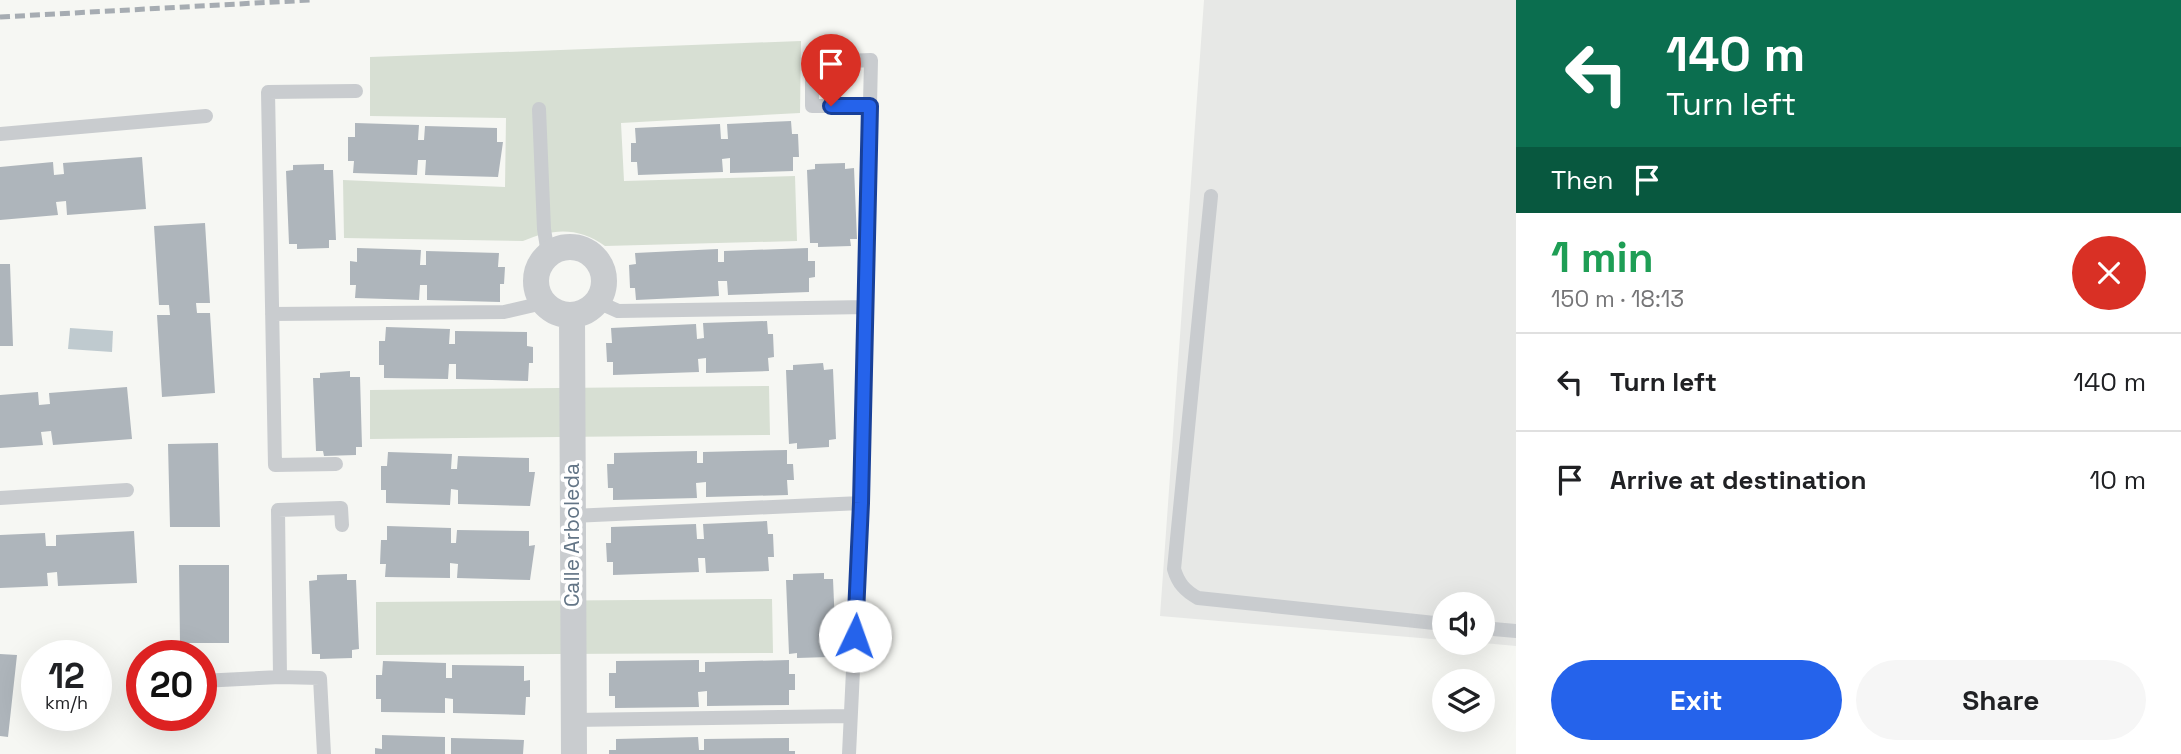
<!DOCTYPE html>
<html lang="en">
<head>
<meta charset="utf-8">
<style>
  body { margin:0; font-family:"Space Grotesk",sans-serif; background:#f6f6f6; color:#202124; height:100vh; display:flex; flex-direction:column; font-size:26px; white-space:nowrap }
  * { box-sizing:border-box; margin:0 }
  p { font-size:23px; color:#757577 }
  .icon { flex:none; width:38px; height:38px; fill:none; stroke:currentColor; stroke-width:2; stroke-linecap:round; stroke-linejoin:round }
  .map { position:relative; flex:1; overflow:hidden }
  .details { display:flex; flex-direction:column; background:#fff; width:665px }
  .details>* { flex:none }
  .hud { background:#0b6e4f; color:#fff; overflow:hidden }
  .fabs { position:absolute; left:1432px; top:592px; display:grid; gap:14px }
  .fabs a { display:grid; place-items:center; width:63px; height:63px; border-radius:50%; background:#fff; box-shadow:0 7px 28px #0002; font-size:35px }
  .speed { position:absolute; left:21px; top:640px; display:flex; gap:14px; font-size:35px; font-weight:700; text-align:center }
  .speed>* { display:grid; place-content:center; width:91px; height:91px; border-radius:50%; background:#fff; box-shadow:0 7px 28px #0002; line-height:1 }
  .speed small { font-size:18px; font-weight:400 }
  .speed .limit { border:10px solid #d22; background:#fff; color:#111 }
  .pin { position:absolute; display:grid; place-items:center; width:60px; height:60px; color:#fff; margin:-72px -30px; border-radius:50% 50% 50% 0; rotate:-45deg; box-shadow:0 0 7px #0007 }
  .pin .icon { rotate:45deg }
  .me { position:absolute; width:77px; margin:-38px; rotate:3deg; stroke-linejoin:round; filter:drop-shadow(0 0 5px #0008) }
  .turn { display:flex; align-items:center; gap:24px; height:147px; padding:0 35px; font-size:32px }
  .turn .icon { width:91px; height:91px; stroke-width:2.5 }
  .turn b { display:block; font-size:49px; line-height:60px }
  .then { display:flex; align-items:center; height:66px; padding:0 35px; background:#0003; gap:14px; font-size:26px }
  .round { display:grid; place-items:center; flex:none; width:74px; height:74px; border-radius:37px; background:#f6f6f6 }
  .overview { display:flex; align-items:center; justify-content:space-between; height:119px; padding:0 35px }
  h1 { font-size:42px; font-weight:700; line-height:52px; color:#1e9e55 }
  .primary-button { display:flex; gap:14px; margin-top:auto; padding:14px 35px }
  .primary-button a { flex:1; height:80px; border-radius:42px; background:#2563eb; color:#fff; font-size:28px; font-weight:700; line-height:80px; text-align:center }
  .primary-button a+a { background:#f6f6f6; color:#202124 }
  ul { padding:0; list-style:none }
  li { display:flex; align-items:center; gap:21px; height:98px; padding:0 35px; border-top:2px solid #e0e0e0 }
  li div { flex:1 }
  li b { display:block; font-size:26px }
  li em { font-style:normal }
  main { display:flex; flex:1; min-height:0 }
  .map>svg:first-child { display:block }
  .built { fill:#e7e8e6 }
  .green { fill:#d7dfd3 }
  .water { fill:#bfcacf }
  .building { fill:#aeb5bb }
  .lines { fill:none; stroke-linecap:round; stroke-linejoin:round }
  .lane { stroke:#c9cccf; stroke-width:14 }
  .street { stroke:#c9cccf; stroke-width:26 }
  .rail { stroke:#a6acb2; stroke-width:5; stroke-dasharray:10 5; stroke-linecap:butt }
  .route-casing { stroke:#184099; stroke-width:18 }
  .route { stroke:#2563eb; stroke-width:12 }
  .labels { text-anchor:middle; stroke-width:7; stroke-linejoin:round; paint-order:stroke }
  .street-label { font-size:21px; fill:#637586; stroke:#fff }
</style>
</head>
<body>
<main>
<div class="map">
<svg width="1516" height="754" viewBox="0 0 1516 754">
  <rect width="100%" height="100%" fill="#f6f7f3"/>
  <path class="built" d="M1204 0H1516V646L1472 642H1482V604H1444V640L1160 616Z"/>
  <path class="green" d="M801 41 800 113 621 123 624 181 795 176 797 241 605 246C579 227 553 228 523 241L344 238 343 180 505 187 506 118 370 116V57Z
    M769 386 770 435 370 439V390Z
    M772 599 773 653 376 655V602Z"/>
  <path class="water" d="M70 328 113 331 112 352 68 349Z"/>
  <path class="building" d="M791 121 792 134H798L799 157H793V171L730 173V158L722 159 723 172 638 175 637 162H631V143H636L635 128 720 124 721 139H728L727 124Z
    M355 123 419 125 418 140H424L425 126 497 128V142H503L498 177 425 175 426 160H418L417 175 353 173 354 161H348V137H355Z
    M142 157 146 209 67 215 66 201 56 202 58 215 0 220V167L53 162 54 175 64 174 63 163Z
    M845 163V169L854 168 857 239H850L851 246 818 247V243H810L807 170 815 169V164Z
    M324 164V170H333L336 240H329V248L297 249V244H289L286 171 293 170V165Z
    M205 223 210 303H196L197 313H210L215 393 162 397 157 315H170L169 305H159L154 226Z
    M357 248 421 250 420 265H426V251L499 253 498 267H505L504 284H500V302L427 300V285H420L419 300 355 298 356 285H350V261L357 262Z
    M808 248V261H815V277L809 278V292L728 295 727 281H718L719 296 636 300 635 288H630L629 265 636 264 635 253 718 249V262H724V251Z
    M0 264H10L13 346H0Z
    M767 321 768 334H773L774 357 768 358 769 371 706 373V358L698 359 699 372 613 375V362H607L606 343H612L611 328 696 324 697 339 704 338 703 323Z
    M386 327 450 329 449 344H455V331L527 332V346L533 347V363H529L528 381 456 379V364H449L448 379 384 378V365H379V341H385Z
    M823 363 824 370 833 369 836 439 829 440V447L797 449V443L789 444 786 370H793V365Z
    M350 371V377H360L362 447H356V455L324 456 323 451H316L313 378H320V373Z
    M127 387 132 439 53 445 51 431 41 432 43 445 0 448V395L38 392 39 405 50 404 49 393Z
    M218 443 220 527H170L168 444Z
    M787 450V464H793L794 480H787L788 495 706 497V482L696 483 697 498 613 500V488H608L607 464H614V453L697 451V463H703V452Z
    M388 452 452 454 451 469H457L458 456 529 458V472H535L530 506 458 504V490L451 489 450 505 386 503V490H381V466H387Z
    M767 521 768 534H773L774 557H768L769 571 706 573 705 558H698L699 572 613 575V562H607L606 543H611V527L696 524 697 539H704L703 524Z
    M387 526 451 528V543H456L457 530 529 531V546L535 545 530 580 457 578 458 564 450 563V578L385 577 386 564H380L381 540H387Z
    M134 531 137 583 58 586 57 572 47 573 48 586 0 588V535L45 533 46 546H56V535Z
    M179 565H229V643H180Z
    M824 573V579H833L836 649H829V657L797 658V653L789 654 786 580H793V574Z
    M347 574V580H356L359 649 352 650V658L320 659V654H312L309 581 317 580V575Z
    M0 654 17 655 8 737 0 736Z
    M699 660V672H705V662L789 660V674H795V690H789V705L707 706V691L698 692 699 707 615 708V696H609V673H616V661Z
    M383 661 446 663V678H452V665L524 666V681L530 680V697H526L525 715 453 713V699L445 698V713L381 712V699H376V675H382Z
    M382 735 445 737V754H375V748L382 749Z
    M698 737 699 750H704V739L789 738V751H795V754H609V750H616V739Z
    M451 738 524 740 523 754H451Z"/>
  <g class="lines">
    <path class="lane" d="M539 109 544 229 548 254
      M0 134 206 116
      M1211 196 1174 569C1178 583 1185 591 1198 598L1444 624
      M598 302 618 311 866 307
      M272 314 504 312 543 303
      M336 464 275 465 268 92 356 91
      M0 498 127 490
      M572 516 861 503 871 60 812 62V106H870
      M1482 628 1516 631
      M201 681 280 677
      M573 720 850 716
      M324 754 320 678 280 677 278 510 341 508 342 525
      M849 754 861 503"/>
    <path class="street" d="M536 281a34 34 0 1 1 68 0a34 34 0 1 1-68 0Z
      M572 316 574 754"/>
    <path class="rail" d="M0 17 311 0"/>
  </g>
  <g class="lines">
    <g class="route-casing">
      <path id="route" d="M831 106H870L861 503 855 636"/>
    </g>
    <use href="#route" class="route"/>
  </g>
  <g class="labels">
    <g class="street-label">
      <text transform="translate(572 535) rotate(-90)" y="7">Calle Arboleda</text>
    </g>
  </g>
</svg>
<div class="fabs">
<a><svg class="icon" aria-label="sound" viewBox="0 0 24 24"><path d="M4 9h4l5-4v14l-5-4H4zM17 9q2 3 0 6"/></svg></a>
<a><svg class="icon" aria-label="layers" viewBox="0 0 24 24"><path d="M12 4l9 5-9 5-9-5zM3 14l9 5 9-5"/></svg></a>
</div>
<div class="speed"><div>12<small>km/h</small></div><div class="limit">20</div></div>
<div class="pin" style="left:831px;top:106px;background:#d93025"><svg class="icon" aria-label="arrive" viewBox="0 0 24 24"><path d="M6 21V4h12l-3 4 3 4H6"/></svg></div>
<svg class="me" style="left:855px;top:636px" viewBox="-20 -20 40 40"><circle r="19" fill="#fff"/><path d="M0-13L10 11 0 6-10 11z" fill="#2563eb"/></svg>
</div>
<section class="details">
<div class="hud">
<div class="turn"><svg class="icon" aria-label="left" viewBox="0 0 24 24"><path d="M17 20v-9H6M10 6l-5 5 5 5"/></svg><div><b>140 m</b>Turn left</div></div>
<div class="then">Then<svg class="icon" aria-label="arrive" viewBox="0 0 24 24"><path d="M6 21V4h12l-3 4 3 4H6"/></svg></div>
</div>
<div class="overview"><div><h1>1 min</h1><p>150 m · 18:13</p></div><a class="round" style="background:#d93025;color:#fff"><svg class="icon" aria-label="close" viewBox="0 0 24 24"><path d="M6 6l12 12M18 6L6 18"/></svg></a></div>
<ul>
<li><svg class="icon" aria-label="left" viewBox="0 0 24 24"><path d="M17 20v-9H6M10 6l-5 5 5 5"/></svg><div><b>Turn left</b></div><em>140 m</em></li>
<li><svg class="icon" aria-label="arrive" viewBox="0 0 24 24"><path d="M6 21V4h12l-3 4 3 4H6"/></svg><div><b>Arrive at destination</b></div><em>10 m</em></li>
</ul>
<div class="primary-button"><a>Exit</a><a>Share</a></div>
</section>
</main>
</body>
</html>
